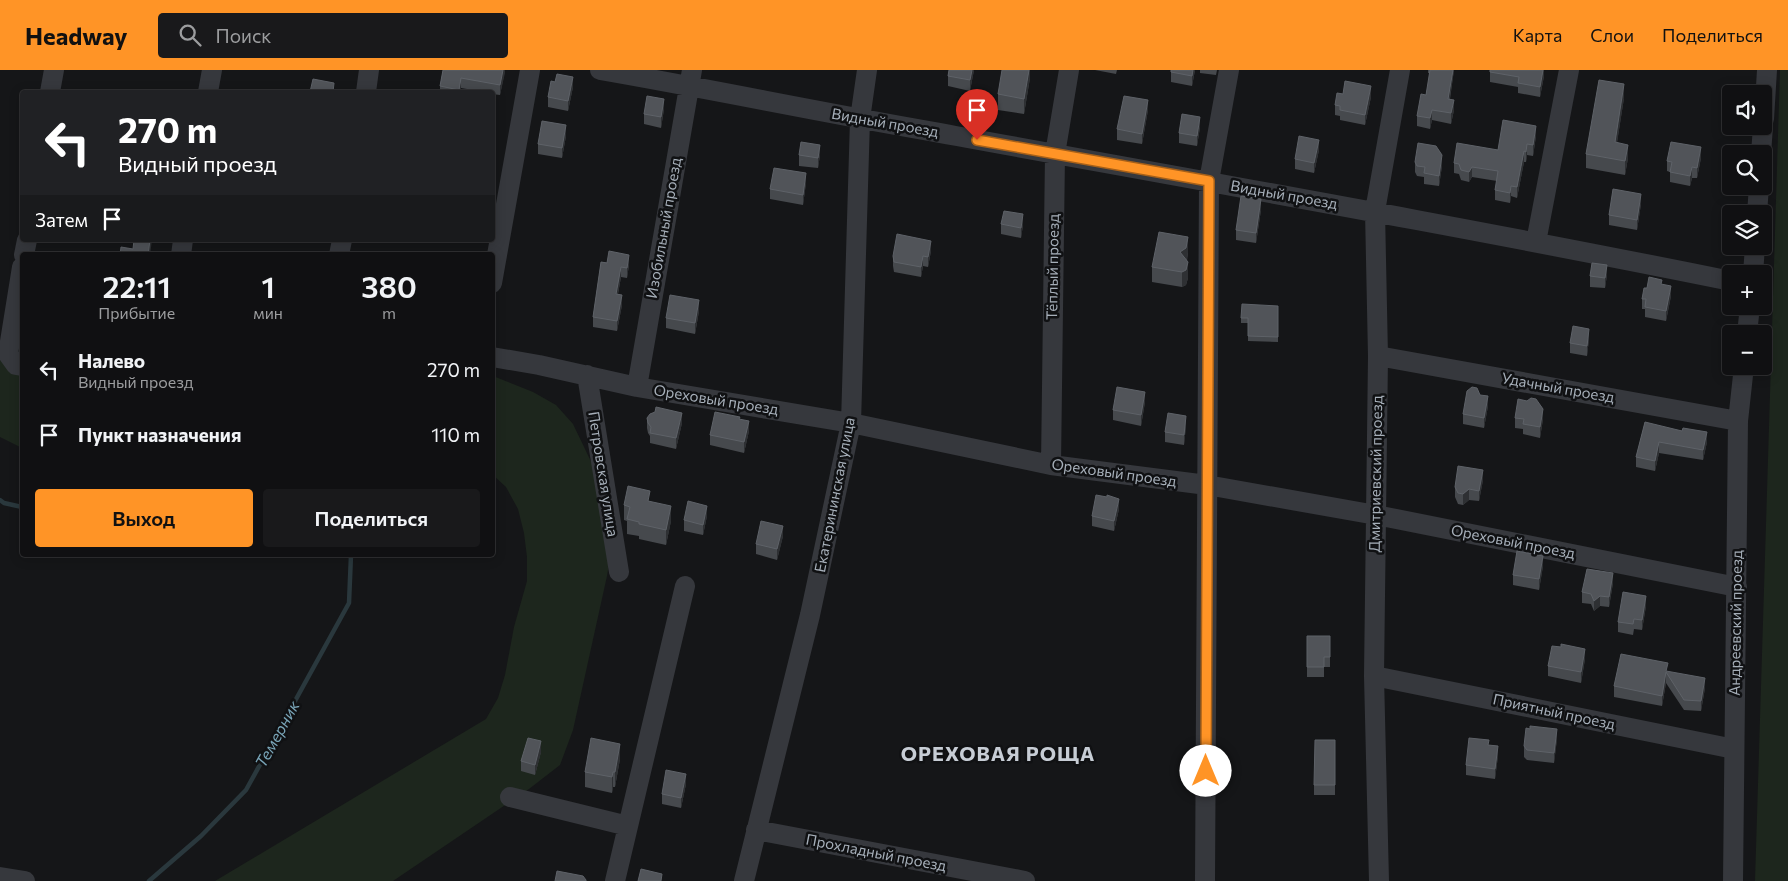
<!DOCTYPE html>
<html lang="ru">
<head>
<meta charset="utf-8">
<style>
  body { margin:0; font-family:Commissioner,sans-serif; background:#19191b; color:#f1f3f6; height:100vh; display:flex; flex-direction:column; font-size:19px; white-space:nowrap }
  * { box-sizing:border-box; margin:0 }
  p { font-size:16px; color:#9c9d9f }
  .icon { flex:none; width:28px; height:28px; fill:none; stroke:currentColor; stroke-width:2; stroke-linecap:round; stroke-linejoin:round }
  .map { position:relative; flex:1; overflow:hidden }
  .sheet { position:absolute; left:20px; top:182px; width:475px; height:305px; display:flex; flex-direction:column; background:#101012; border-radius:5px; box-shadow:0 2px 12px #0003,0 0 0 1px #303032 }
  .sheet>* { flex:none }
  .guide { position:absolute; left:20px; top:20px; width:475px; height:152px; border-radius:5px; box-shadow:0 2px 12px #0003,0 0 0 1px #303032; background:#202124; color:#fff; overflow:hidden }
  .controls { position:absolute; left:1722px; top:15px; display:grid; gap:10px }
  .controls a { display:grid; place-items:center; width:50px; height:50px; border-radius:5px; background:#101012; box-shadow:0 2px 12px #0003,0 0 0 1px #303032; font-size:25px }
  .pin { position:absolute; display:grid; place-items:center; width:42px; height:42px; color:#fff; margin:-51px -21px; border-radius:50% 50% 50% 0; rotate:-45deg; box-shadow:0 0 5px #0007 }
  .pin .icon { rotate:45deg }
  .me { position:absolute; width:55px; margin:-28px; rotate:0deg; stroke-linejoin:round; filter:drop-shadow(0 0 4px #0008) }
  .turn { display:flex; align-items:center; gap:18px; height:105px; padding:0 15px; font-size:22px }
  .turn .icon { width:65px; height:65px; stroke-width:2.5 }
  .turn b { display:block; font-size:35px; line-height:42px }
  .then { display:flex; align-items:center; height:48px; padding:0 15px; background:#0003; gap:10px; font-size:19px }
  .eta { display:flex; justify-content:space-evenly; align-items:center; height:85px; text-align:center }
  .eta b { font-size:30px; font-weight:600; line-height:35px }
  .cta { display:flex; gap:10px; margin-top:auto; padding:10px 15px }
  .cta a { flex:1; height:58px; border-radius:5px; background:#ff9426; color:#111; font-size:20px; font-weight:600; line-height:58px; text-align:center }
  .cta a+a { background:#19191b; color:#f1f3f6 }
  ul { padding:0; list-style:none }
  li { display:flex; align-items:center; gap:15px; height:65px; padding:0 15px }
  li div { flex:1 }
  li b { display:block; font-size:19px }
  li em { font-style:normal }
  header { display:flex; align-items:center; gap:30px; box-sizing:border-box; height:70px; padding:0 25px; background:#ff9426; color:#111 }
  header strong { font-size:24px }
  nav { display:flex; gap:28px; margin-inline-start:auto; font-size:18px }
  .search { width:350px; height:45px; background:#19191b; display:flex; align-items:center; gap:12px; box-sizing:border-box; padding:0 18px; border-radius:5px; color:#9c9d9f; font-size:19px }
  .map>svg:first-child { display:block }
  .green { fill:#1d261d }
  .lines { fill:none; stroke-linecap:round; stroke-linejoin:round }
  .stream { stroke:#2a383d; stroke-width:4.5 }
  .minor { stroke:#36383d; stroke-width:20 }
  .wall { fill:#46494d }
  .shaded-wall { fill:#2e3033 }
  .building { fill:#515459; stroke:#5e6268 }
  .route-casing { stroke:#a66019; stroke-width:12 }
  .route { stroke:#ff9426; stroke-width:9 }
  .labels { text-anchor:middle; stroke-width:5; stroke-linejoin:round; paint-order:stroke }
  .street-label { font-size:15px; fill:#a6afb9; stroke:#101113 }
  .water-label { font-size:16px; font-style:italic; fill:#79a5b8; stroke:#101113 }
  .district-label { font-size:20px; font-weight:bold; letter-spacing:1px; fill:#c7cdd5; stroke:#101113 }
</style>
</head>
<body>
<header>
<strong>Headway</strong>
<div class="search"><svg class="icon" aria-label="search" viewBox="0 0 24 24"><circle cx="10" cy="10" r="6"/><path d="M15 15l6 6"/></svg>Поиск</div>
<nav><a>Карта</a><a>Слои</a><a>Поделиться</a></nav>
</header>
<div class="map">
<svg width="1788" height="811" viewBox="0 0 1788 811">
  <rect width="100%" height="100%" fill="#151618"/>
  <path class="green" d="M1780 0H1788V811H1755Z
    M0 290 22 302V378L0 367Z
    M493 306 533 322 556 335 573 354 597 404 611 482 607 506 573 660 560 695 529 719 393 811H215L486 649 498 628 505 605 514 557 527 511V487L524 463 518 439 506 417 493 405Z"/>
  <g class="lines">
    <path class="stream" d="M0 430 4 433 22 437
      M149 811 201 766 246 720 349 533 351 485"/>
    <path class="minor" d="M600 0C710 19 819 42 929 61 1197 110 1465 157 1731 211
      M50 22 54 0
      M208 22 212 0
      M366 22 369 0
      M1764 49 1767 0
      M1761 84 1763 56
      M1757 144 1759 116
      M1536 172 1569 0
      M24 185 27 170
      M181 185 183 170
      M339 185 342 170
      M22 197 8 284 16 295 22 296
      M1753 204 1755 176
      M492 213 530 0
      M1747 264 1750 236
      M1378 286 1738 351
      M492 287 539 295 637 317 851 353 1051 395 1207 415 1376 445 1737 517
      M587 305 619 502
      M637 317 692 0
      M1051 395 1055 84 1069 0
      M1374 606 1734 679
      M510 727 628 756
      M756 760 1025 811
      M0 807 25 811
      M615 811 685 516
      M744 811 810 545 851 353 860 49 867 0
      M1205 811 1209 111 1229 0
      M1379 811 1374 606 1378 286 1375 141 1400 0
      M1733 811 1738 351 1744 296"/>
  </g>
  <path class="wall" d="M443 0H505L500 25 492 24V22H485L461 18V22H440V16Z
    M949 0H974L970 21 948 16V6Z
    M1030 0V8L1024 44 998 40V24Z
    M1095 0H1117L1116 4Z
    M1195 0 1192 16 1171 12V2Z
    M1200 0H1217L1216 5 1200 3Z
    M1428 0H1454L1450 29 1454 40 1451 54 1432 50 1430 59 1417 56V46L1426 25 1430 3H1428Z
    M1544 0V6L1540 27 1518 23V17L1490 12V2Z
    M573 17 568 41 548 37V27Z
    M1343 24 1371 27 1365 55 1340 50V46L1335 45V35Z
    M1624 28 1617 72 1628 88 1625 105 1586 98V84Z
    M664 39 661 58 644 54V44Z
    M1148 40 1142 74 1117 70V59Z
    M1200 57 1197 76 1179 73V63Z
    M566 66 562 88 538 84V74Z
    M1536 66 1533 86 1527 85 1526 92H1524L1517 128 1511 126 1510 133 1495 130V120L1497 111 1472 107 1469 112 1461 110 1459 104 1454 103V93L1498 80Z
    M1319 80 1314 103 1295 99V89Z
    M799 85H820L818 98 799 96Z
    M1701 88 1697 108H1692L1690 116 1670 112V102L1667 101V91Z
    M1415 92 1442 96 1439 116 1424 114V107L1417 106 1415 102Z
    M806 113 803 135 770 129V119Z
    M1641 134 1637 160 1609 155V145Z
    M1261 140 1256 173 1236 170V160Z
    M1001 154 1023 155 1021 168 1001 164Z
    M931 181 928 197 923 196 921 207 894 202 893 196V186Z
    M1188 182 1187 191 1188 208 1186 215 1182 217 1152 212V197Z
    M601 192 629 195 627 208 621 207 618 224 622 235 617 261 593 257V247Z
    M1607 205 1605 218 1590 217V206Z
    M1662 214 1671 226 1666 251 1645 247V239H1642V229L1647 218Z
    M1278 236V272L1248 271V253H1241V248Z
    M699 241 695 264 666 258V248Z
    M1589 269 1587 286 1570 283V273Z
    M1480 325 1488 336 1484 358 1463 354V344Z
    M1527 331 1543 349 1540 368 1523 364V359L1515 358V348Z
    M1145 332 1141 356 1113 350V340Z
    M647 348 682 353 676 379 650 373V366L648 363 647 358Z
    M740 349 749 361 744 383 710 375V365Z
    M1645 352 1707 372 1703 390 1659 383 1655 401 1636 397V387Z
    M1186 356 1184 375 1165 372V362Z
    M1483 410 1479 431 1469 430 1463 435 1458 434 1455 427V417Z
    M650 432 671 451 666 475 639 469V466L627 464V451L624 450V435Z
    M1119 439 1114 461 1092 456V446Z
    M707 446 703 465 684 461V450Z
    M783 466 777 490 756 484V474Z
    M1543 496 1539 520 1513 515V505Z
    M1613 513 1609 537 1600 536 1594 541 1591 534 1582 533V522Z
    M1646 536 1642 560 1634 559 1633 565 1618 562V552Z
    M1307 566H1330V597H1324V607H1307Z
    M1561 577 1585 589 1581 613 1548 606V596Z
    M1668 602 1705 618 1701 641 1684 640 1666 613 1662 636 1614 627V616Z
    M1557 669 1554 693 1527 690 1524 687V676Z
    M1335 670V725H1314V715Z
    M1489 675 1498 686 1495 709 1466 705V695Z
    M541 682 535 705 521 701V691Z
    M620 689 615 717H613L612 723 585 717V702Z
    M686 714 681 738 662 734V724Z"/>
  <path class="shaded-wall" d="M503 0H505V3L500 25V15Z
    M972 0H974L970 21V10Z
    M1029 0H1030V8L1024 44V29Z
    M1193 0H1195L1192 16V6Z
    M1453 0H1454L1448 39V29Z
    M1543 0H1544V6L1540 27V17Z
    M573 7V17L568 41V31Z
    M461 8V22H459Z
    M1624 14V28L1615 86V72Z
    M1371 16V27L1365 55V45Z
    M664 29V39L661 58V47Z
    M1148 30V40L1142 74V64Z
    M1454 30V40L1451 54V43Z
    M1432 40V50L1430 59V48Z
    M1200 47V57L1197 76V66Z
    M566 55V66L562 88V78Z
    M1536 56V66L1533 86V75Z
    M1319 70V80L1314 103V93Z
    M1527 74V85L1526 92V82Z
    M820 75V85L818 98V88Z
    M1628 75V88L1625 105V91Z
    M1701 77V88L1697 108V98Z
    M1524 81V92L1517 128V117Z
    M1442 85V96L1439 116V106Z
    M1472 97V107L1469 112V102Z
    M1692 97V108L1690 116V106Z
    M806 103V113L803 135V125Z
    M1511 116V126L1510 133V123Z
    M1641 124V134L1637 160V150Z
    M1261 129V140L1256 173V163Z
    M1023 144V155L1021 168V158Z
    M1188 167V182L1186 193 1180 182Z
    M150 170H152L150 185H148Z
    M931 171V181L928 197V187Z
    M629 185V195L627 208V198Z
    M923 186V196L921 207V197Z
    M1188 192V208L1186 215 1182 217V202Z
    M1607 195V205L1605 218V208Z
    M621 197V207L616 234V224Z
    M1671 216V226L1666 251V241Z
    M622 225V235L617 261V251Z
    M699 230V241L695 264V253Z
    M1589 259V269L1587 286V276Z
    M1145 322V332L1141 356V345Z
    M1488 326V336L1484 358V348Z
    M1543 339V349L1540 368V357Z
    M682 343V353L676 379V368Z
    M1186 346V356L1184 375V365Z
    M749 351V361L744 383V372Z
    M1707 362V372L1703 390V380Z
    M1659 372V383L1655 401V391Z
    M1483 400V410L1479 431V421Z
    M1469 419V430L1463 435V424Z
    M1119 429V439L1114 461V451Z
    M671 436V451L666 475V460Z
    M707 436V446L703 465V455Z
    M783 456V466L777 490V479Z
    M1543 486V496L1539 520V509Z
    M1613 503V513L1609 537V527Z
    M1600 526V536L1594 541V531Z
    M1646 526V536L1642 560V550Z
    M1585 579V589L1581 613V602Z
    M1666 602V613L1662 636V626Z
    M1705 608V618L1701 641V631Z
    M1557 659V669L1554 693V683Z
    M541 671V682L535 705V695Z
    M620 674V689L615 717V702Z
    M1498 676V686L1495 709V699Z
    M613 702V717L612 723V707Z
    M686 704V714L681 738V728Z"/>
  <path class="building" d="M443 0H503L500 15 461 8 459 20 440 16Z
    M949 0H972L970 10 948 6Z
    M1002 0H1029L1024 29 998 24Z
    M1171 0H1193L1192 6 1171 2Z
    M1430 0H1453L1448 29 1454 30 1451 43 1432 40 1430 48 1417 46 1421 24 1426 25Z
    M1490 0H1543L1540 17 1518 13 1519 7 1490 2Z
    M557 4 573 7 568 31 548 27 551 11 555 12Z
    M313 9 334 13 333 22H310Z
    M1599 10 1624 14 1615 72 1628 75 1625 91 1586 84Z
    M1345 11 1371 16 1365 45 1340 40V36L1335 35 1337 23 1343 24Z
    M647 26 664 29 661 47 644 44Z
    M1124 26 1148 30 1142 64 1117 59Z
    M1182 44 1200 47 1197 66 1179 63Z
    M1503 50 1536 56 1533 75 1527 74 1526 82 1524 81 1517 117 1511 116 1510 123 1495 120 1498 101 1472 97 1469 102 1461 100 1459 94 1454 93 1457 73 1498 80Z
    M542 51 566 55 562 78 538 74Z
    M1299 66 1319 70 1314 93 1295 89Z
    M801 72 820 75 818 88 799 85Z
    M1671 72 1701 77 1697 98 1692 97 1690 106 1670 102 1672 92 1667 91Z
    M1418 73 1436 76 1442 85 1439 106 1424 103 1425 97 1417 96 1415 92Z
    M774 98 806 103 803 125 770 119Z
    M1613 119 1641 124 1637 150 1609 145Z
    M1241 126 1261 129 1256 163 1236 160Z
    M1004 141 1023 144 1021 158 1001 154Z
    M1159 162 1188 167 1186 178 1180 182 1188 192 1186 200 1182 202 1152 197Z
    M897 164 931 171 928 187 923 186 921 197 894 192 893 186Z
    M134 170H150L148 185H120L121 177 133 179Z
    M609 181 629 185 627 198 621 197 616 224 622 225 617 251 593 247 601 192 607 193Z
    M1592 193 1607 195 1605 208 1590 206Z
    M1649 207 1662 210 1661 214 1671 216 1666 241 1645 237 1646 229H1642L1644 218H1647Z
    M670 225 699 230 695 253 666 248Z
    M1242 234 1278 236V267L1248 266V248H1241Z
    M1573 256 1589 259 1587 276 1570 273Z
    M1117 317 1145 322 1141 345 1113 340Z
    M1472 317 1477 318 1480 325 1488 326 1484 348 1463 344 1467 321Z
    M1531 328 1536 329 1543 339 1540 357 1523 354 1524 349 1515 348 1518 329 1527 331Z
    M656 337 682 343 676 368 650 363 651 357 648 353 647 348 650 344 655 342Z
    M715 342 740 347 739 349 749 351 744 372 710 365Z
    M1168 343 1186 346 1184 365 1165 362Z
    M1645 352 1682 361 1683 358 1707 362 1703 380 1659 372 1655 391 1636 387Z
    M1458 396 1483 400 1479 421 1469 419 1463 424 1458 423 1455 417Z
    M628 416 650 421 648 431 671 436 666 460 639 454V452L627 449 630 437 624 435Z
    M1096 425 1107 427V425L1119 429 1114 451 1092 446Z
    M688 431 707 436 703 455 684 450Z
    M761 451 783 456 777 479 756 474Z
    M1517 481 1543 486 1539 509 1513 505Z
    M1587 499 1613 503 1609 527 1600 526 1594 531 1591 524 1582 522Z
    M1623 522 1646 526 1642 550 1634 549 1633 554 1618 552Z
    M1307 566H1330V587H1324V597H1307Z
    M1561 574 1585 579 1581 602 1548 596 1552 576 1561 577Z
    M1621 584 1668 593 1666 601 1705 608 1701 631 1684 630 1666 602 1662 626 1614 616Z
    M1530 656 1557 659 1554 683 1527 680 1524 676 1526 658 1530 659Z
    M528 668 541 671 535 695 521 691Z
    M591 668 620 674 615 702H613L612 707 585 702Z
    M1469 668 1489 670 1488 675 1498 676 1495 699 1466 695Z
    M1315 670H1335V715H1314Z
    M666 700 686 704 681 728 662 724Z
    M641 799 662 804 661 811H638Z
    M557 801 583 806 586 810V811H555Z"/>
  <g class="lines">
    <g class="route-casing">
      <path id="route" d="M977 70 1209 111 1206 701"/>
    </g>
    <use href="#route" class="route"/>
  </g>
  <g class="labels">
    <g class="street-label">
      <text transform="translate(885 53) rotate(10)" y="5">Видный проезд</text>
      <text transform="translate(1284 125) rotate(10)" y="5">Видный проезд</text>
      <text transform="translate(664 158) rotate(-80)" y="5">Изобильный проезд</text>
      <text transform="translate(1053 197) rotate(-89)" y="5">Тёплый проезд</text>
      <text transform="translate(1558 318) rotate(10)" y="5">Удачный проезд</text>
      <text transform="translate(716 330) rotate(9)" y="5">Ореховый проезд</text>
      <text transform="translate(1114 403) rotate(8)" y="5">Ореховый проезд</text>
      <text transform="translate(603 404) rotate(81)" y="5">Петровская улица</text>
      <text transform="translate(1376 404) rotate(-89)" y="5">Дмитриевский проезд</text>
      <text transform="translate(835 425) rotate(-79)" y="5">Екатерининская улица</text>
      <text transform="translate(1513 472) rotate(11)" y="5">Ореховый проезд</text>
      <text transform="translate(1736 553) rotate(-89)" y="5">Андреевский проезд</text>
      <text transform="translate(1554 642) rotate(12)" y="5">Приятный проезд</text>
      <text transform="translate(876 783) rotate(11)" y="5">Прохладный проезд</text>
    </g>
    <g class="water-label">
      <text transform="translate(277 664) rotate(-61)" y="6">Темерник</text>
    </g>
    <g class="district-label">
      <text x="998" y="691">ОРЕХОВАЯ РОЩА</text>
    </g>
  </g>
</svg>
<div class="controls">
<a><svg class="icon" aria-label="sound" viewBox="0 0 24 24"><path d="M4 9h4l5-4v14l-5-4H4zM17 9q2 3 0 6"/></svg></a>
<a><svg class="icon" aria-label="search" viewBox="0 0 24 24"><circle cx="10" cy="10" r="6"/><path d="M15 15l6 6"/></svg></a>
<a><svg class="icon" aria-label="layers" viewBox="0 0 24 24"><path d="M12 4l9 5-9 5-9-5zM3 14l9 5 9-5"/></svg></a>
<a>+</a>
<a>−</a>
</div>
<div class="pin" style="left:977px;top:70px;background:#d93025"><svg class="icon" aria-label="arrive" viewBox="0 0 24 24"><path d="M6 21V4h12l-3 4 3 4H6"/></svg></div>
<svg class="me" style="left:1206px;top:701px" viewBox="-20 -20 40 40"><circle r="19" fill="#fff"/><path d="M0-13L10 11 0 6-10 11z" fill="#ff9426"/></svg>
<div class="guide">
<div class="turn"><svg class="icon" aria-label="left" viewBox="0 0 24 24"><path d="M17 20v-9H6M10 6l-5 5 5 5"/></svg><div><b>270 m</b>Видный проезд</div></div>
<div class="then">Затем<svg class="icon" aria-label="arrive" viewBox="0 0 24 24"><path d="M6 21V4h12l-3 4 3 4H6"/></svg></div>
</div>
<section class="sheet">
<div class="eta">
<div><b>22:11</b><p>Прибытие</p></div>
<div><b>1</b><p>мин</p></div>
<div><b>380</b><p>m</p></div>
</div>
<ul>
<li><svg class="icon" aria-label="left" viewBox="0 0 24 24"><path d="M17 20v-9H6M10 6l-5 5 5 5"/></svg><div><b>Налево</b><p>Видный проезд</p></div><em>270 m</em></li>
<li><svg class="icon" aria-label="arrive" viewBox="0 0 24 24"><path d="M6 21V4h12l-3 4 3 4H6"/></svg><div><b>Пункт назначения</b></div><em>110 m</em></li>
</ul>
<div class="cta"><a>Выход</a><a>Поделиться</a></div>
</section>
</div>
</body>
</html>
